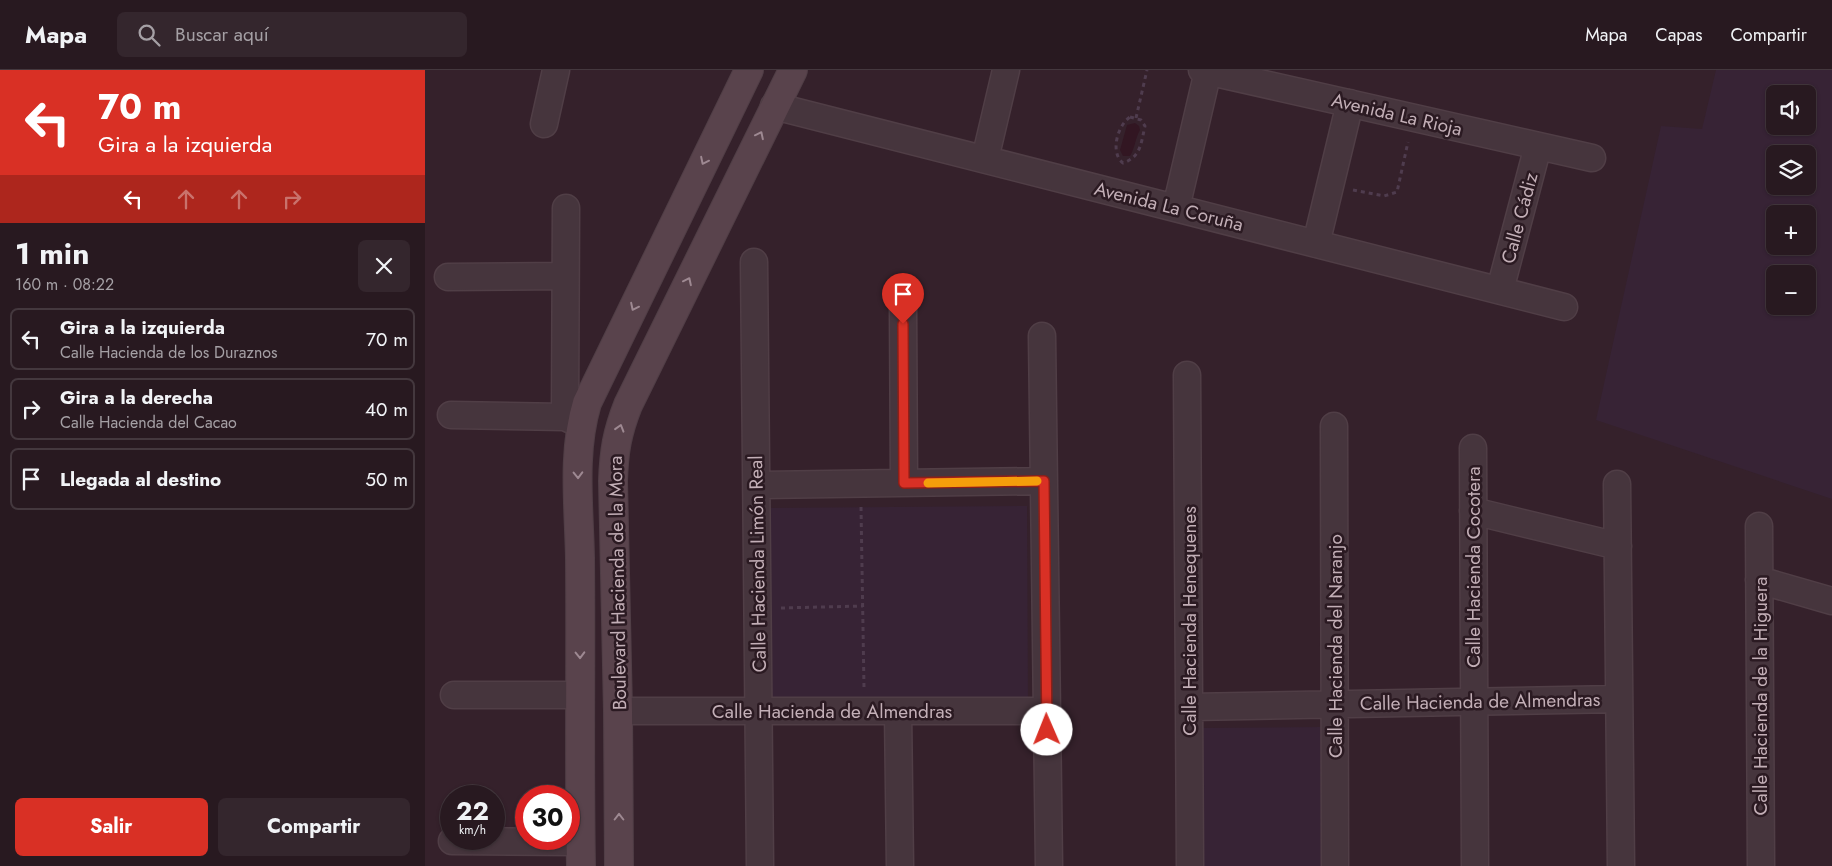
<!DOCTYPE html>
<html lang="es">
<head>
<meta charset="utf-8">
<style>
  body { margin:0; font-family:Jost,sans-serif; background:#34262d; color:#f1f3f6; height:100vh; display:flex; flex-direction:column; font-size:19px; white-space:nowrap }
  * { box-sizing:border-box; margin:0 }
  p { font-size:16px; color:#a5a0a5 }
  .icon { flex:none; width:28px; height:28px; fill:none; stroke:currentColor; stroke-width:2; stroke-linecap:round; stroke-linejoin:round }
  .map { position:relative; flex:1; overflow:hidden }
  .panel { display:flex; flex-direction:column; background:#281920; width:425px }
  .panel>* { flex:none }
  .top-card { background:#d93025; color:#fff; overflow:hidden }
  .buttons { position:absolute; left:1341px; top:15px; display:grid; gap:10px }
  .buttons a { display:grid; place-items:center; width:50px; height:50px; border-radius:8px; background:#281920; box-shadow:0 1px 4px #0004,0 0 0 1px #44383e; font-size:25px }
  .speed { position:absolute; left:15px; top:715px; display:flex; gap:10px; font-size:25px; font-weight:700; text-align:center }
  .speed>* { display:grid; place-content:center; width:65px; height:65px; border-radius:50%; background:#281920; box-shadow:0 1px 4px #0004,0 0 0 1px #44383e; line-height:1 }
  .speed small { font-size:12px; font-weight:400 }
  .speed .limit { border:8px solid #d22; background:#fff; color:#111 }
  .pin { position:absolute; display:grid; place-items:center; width:42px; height:42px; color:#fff; margin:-51px -21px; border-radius:50% 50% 50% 0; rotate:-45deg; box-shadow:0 0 5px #0007 }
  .pin .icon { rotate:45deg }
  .me { position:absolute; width:55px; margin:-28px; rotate:359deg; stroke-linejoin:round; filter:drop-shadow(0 0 4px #0008) }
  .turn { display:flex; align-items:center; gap:18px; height:105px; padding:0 15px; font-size:22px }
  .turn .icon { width:65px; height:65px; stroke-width:2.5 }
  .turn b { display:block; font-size:35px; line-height:42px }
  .lanes { display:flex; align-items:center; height:48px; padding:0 15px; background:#0003; justify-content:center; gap:25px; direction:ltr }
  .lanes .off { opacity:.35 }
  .round { display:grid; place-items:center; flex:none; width:52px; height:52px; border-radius:8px; background:#34262d }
  .head { display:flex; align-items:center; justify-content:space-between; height:85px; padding:0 15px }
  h1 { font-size:30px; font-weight:700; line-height:38px }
  .action { display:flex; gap:10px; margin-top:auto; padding:10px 15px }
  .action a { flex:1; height:58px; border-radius:8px; background:#d93025; color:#fff; font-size:20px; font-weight:700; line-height:58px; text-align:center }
  .action a+a { background:#34262d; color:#f1f3f6 }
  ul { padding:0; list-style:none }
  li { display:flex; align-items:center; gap:15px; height:62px; margin:0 10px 8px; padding:0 5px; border:2px solid #44383e; border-radius:8px }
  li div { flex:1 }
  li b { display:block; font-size:19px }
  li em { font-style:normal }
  header { display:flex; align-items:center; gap:30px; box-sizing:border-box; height:70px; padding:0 25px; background:#281920; border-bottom:1px solid #44383e }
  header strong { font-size:24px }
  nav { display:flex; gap:28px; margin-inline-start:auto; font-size:18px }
  .search { width:350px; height:45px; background:#34262d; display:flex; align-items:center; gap:12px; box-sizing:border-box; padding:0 18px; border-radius:8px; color:#a5a0a5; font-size:19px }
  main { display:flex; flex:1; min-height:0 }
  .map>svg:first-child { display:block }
  .green { fill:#372335; fill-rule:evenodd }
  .water { fill:#321622 }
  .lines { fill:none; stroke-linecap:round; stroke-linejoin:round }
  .street-casing { stroke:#503e46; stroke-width:29 }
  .secondary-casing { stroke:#503e46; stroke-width:30 }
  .path { stroke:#4f3c4e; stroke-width:3; stroke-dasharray:4 4; stroke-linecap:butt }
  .street { stroke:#46353d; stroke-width:26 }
  .secondary { stroke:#59434c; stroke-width:28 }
  .oneway { stroke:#9e8992 }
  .route-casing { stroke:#8d1f18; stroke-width:12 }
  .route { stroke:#d93025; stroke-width:9 }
  .slow { stroke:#f59e0b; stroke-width:9 }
  .labels { text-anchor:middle; stroke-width:5; stroke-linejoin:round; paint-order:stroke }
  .street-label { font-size:19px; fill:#c3afb7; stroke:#2b1a22 }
</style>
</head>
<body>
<header>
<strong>Mapa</strong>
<div class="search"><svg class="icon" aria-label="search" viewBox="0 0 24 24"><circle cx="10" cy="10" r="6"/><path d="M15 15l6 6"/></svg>Buscar aquí</div>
<nav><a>Mapa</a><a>Capas</a><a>Compartir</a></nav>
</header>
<main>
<section class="panel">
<div class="top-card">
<div class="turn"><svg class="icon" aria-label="left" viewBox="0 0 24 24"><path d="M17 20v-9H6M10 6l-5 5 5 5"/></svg><div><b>70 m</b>Gira a la izquierda</div></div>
<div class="lanes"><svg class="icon" aria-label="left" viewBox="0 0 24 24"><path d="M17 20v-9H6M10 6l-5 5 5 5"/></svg><svg class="icon off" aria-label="ahead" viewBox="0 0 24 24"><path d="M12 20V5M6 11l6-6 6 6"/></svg><svg class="icon off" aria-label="ahead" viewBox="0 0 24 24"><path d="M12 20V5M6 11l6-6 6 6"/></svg><svg class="icon off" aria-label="right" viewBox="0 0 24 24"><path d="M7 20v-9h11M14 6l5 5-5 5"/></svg></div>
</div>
<div class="head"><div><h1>1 min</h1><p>160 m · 08:22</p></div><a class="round"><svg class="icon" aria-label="close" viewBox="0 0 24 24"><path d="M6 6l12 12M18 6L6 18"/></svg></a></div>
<ul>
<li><svg class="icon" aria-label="left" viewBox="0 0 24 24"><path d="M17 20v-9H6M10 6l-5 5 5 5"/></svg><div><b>Gira a la izquierda</b><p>Calle Hacienda de los Duraznos</p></div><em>70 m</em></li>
<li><svg class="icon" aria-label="right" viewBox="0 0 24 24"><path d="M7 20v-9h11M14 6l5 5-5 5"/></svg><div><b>Gira a la derecha</b><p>Calle Hacienda del Cacao</p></div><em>40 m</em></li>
<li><svg class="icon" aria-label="arrive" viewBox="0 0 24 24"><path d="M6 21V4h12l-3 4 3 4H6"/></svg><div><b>Llegada al destino</b></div><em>50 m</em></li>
</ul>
<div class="action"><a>Salir</a><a>Compartir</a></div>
</section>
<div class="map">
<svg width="1407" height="796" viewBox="0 0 1407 796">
  <rect width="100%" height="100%" fill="#35212b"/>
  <path class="green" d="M1291 0H1407V429L1171 350 1236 56 1277 59ZM1350 24H1382V56H1350ZM1350 84H1382V116H1350ZM1350 144H1382V176H1350ZM1350 204H1382V236H1350Z
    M602 436 603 637 344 638 343 438Z
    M896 657 897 796H776L775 658Z"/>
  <path class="water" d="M710 53 714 56 715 60C710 69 710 78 705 86H698L695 80 702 55Z"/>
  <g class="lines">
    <g class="street-casing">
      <path id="street" d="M777 0 1167 88
        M349 36 1139 237
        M119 54 131 0
        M560 89 581 0
        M141 138 140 347 155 354
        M751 138 783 1
        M891 174 925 33
        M329 192 335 796
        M23 207 140 206
        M1075 220 1113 76
        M478 235 479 413
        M617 266 624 796
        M762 305 765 796
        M26 345 140 347
        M909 356 910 796
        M1048 378 1050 796
        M1192 414 1196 796
        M332 415 619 411
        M1048 441 1193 476
        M1334 456 1336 796
        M1334 510 1407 531
        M29 625H155
        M765 637 1194 629
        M193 641H622
        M473 641 475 796
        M27 771 155 772"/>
    </g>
    <g class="secondary-casing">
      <path id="secondary" d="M156 796C154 693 156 591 155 488 154 436 147 383 162 333L324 0
        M194 796 193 641 188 411C189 381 192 363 203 335L368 0"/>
    </g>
    <path class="path" d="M705 47 716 50 720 56C716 73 716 87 698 93 685 83 692 56 705 47Z
      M711 48 722 0
      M928 120 959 126 972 122 983 72
      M436 437 439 618
      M356 538 438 536"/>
    <use href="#street" class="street"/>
    <use href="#secondary" class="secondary"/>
  </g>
  <defs><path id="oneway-chevron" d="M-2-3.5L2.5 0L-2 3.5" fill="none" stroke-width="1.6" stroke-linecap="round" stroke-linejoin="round" transform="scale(1.25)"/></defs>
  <g class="oneway">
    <use href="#oneway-chevron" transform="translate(335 65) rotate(-64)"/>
    <use href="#oneway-chevron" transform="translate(279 91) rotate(116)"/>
    <use href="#oneway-chevron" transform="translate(263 211) rotate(-64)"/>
    <use href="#oneway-chevron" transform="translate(209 237) rotate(116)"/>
    <use href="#oneway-chevron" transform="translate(195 358) rotate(-73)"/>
    <use href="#oneway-chevron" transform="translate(153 405) rotate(89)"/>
    <use href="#oneway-chevron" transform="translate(155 585) rotate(89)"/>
    <use href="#oneway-chevron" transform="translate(194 747) rotate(-90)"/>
  </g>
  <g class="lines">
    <g class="route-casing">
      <path id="route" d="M478 254 479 413 619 411 622 660"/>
    </g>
    <use href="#route" class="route"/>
    <path class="slow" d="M503 413 612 411"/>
  </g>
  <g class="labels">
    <g class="street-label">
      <text transform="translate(972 44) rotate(13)" y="7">Avenida La Rioja</text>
      <text transform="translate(744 136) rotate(14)" y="7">Avenida La Coruña</text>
      <text transform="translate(1094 148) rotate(-75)" y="7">Calle Cádiz</text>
      <text transform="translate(332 494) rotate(-91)" y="7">Calle Hacienda Limón Real</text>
      <text transform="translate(1048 497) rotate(-90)" y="7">Calle Hacienda Cocotera</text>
      <text transform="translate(192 513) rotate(-91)" y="7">Boulevard Hacienda de la Mora</text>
      <text transform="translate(764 551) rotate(-90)" y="7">Calle Hacienda Henequenes</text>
      <text transform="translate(910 576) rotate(-90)" y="7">Calle Hacienda del Naranjo</text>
      <text transform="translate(1335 626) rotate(-90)" y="7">Calle Hacienda de la Higuera</text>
      <text transform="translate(1055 631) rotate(-1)" y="7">Calle Hacienda de Almendras</text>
      <text x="407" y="648">Calle Hacienda de Almendras</text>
    </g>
  </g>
</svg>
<div class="buttons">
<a><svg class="icon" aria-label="sound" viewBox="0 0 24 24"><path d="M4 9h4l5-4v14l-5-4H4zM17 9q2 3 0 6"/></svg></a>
<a><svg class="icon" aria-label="layers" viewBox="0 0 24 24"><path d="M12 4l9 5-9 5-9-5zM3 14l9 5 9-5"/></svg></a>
<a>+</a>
<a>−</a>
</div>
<div class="speed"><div>22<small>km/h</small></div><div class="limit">30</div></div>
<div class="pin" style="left:478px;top:254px;background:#d93025"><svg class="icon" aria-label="arrive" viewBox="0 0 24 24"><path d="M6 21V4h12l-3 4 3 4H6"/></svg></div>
<svg class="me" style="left:622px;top:660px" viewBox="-20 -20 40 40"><circle r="19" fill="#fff"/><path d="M0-13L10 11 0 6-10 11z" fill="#d93025"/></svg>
</div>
</main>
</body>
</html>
